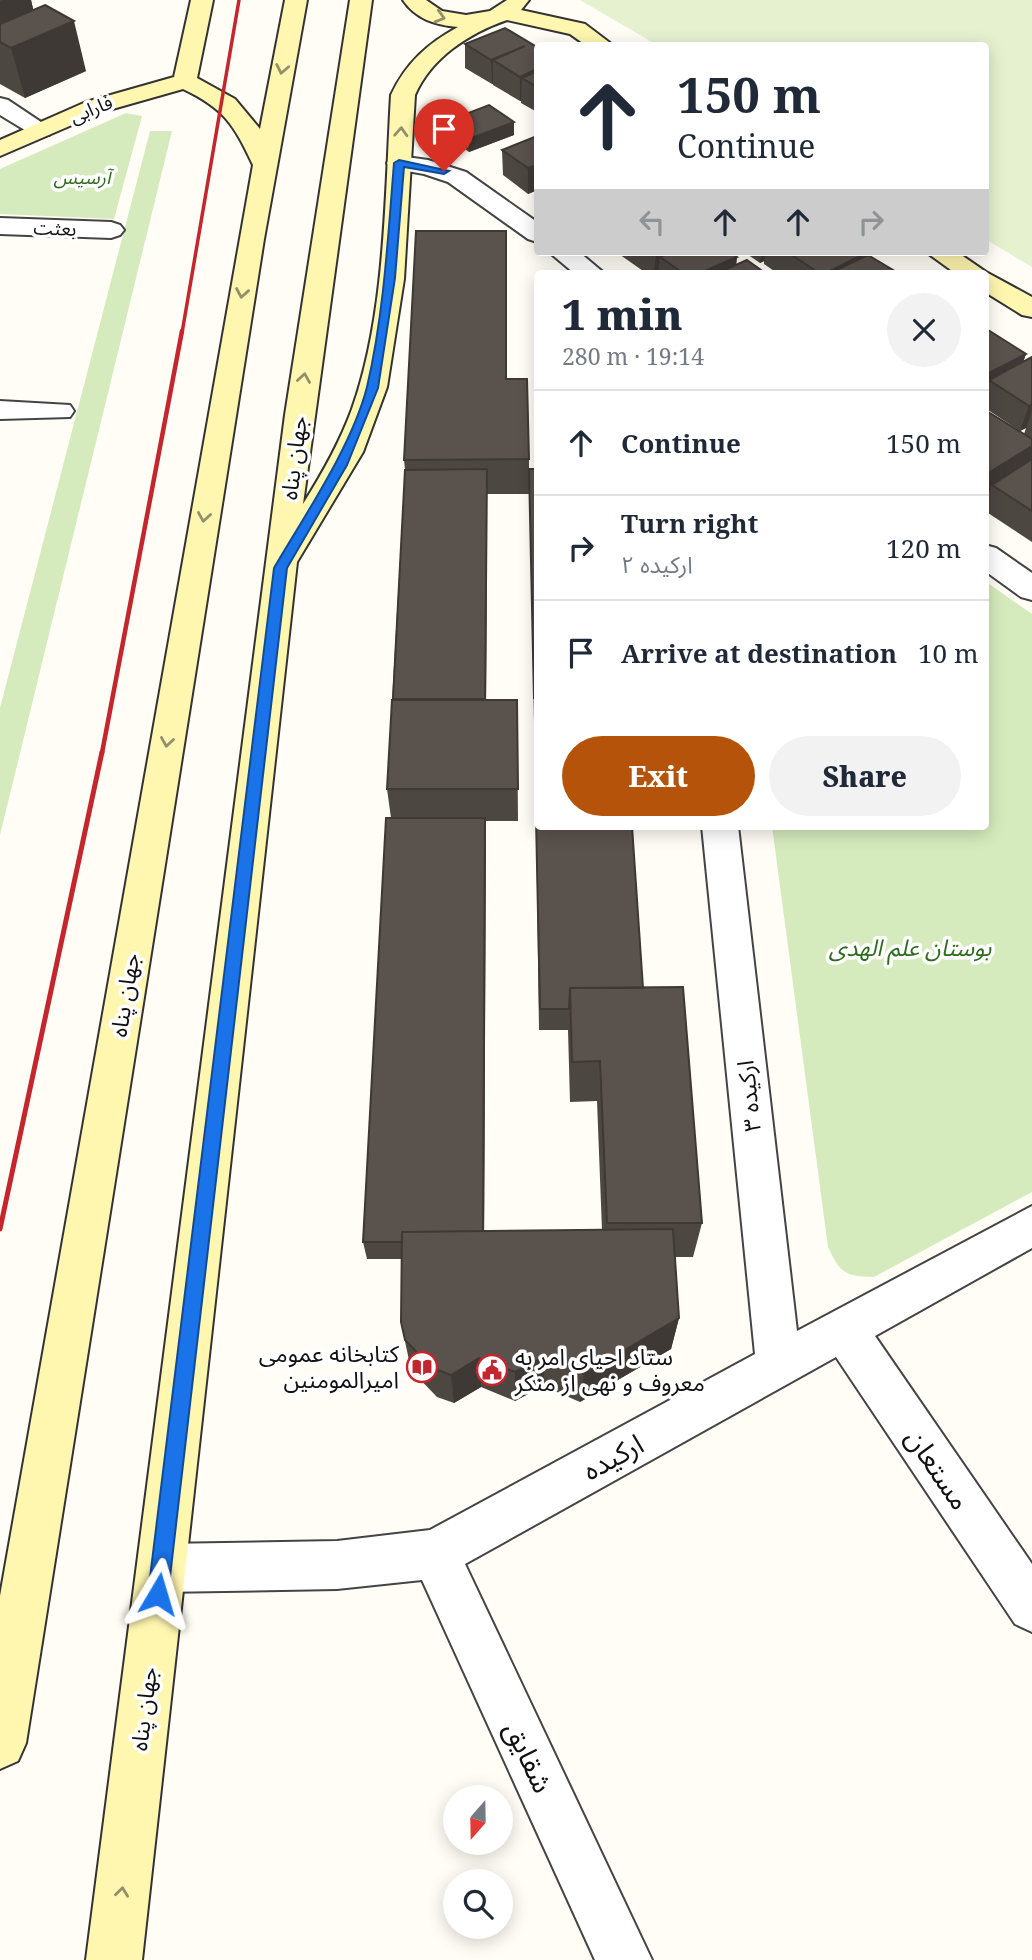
<!DOCTYPE html>
<html lang="en">
<head>
<meta charset="utf-8">
<style>
  body { margin:0; font-family:"Noto Serif","Noto Sans Arabic",serif; background:#f2f2f3; color:#1f2937; height:100vh; display:flex; flex-direction:column; font-size:26px; white-space:nowrap }
  * { box-sizing:border-box; margin:0 }
  p { font-size:23px; color:#747a83 }
  .icon { flex:none; width:38px; height:38px; fill:none; stroke:currentColor; stroke-width:2; stroke-linecap:round; stroke-linejoin:round }
  .map { position:relative; flex:1; overflow:hidden }
  .drawer { position:absolute; left:534px; top:270px; width:455px; height:560px; display:flex; flex-direction:column; background:#fff; border-radius:7px; box-shadow:0 4px 18px #0003 }
  .drawer>* { flex:none }
  .top-card { position:absolute; left:534px; top:42px; width:455px; height:214px; border-radius:7px; box-shadow:0 4px 18px #0003; background:#fff; color:#1f2937; overflow:hidden }
  .needle { width:46px; rotate:200deg }
  .tools { position:absolute; left:443px; top:1785px; display:grid; gap:14px }
  .tools a { display:grid; place-items:center; width:70px; height:70px; border-radius:50%; background:#fff; box-shadow:0 4px 18px #0003; font-size:35px }
  .pin { position:absolute; display:grid; place-items:center; width:60px; height:60px; color:#fff; margin:-72px -30px; border-radius:50% 50% 50% 0; rotate:-45deg; box-shadow:0 0 7px #0007 }
  .pin .icon { rotate:45deg }
  .me { position:absolute; width:77px; margin:-38px; rotate:7deg; stroke-linejoin:round; filter:drop-shadow(0 0 5px #0008) }
  .turn { display:flex; align-items:center; gap:24px; height:147px; padding:0 28px; font-size:32px }
  .turn .icon { width:91px; height:91px; stroke-width:2.5 }
  .turn b { display:block; font-size:49px; line-height:60px }
  .lanes { display:flex; align-items:center; height:66px; padding:0 28px; background:#0003; justify-content:center; gap:35px; direction:ltr }
  .lanes .off { opacity:.35 }
  .round { display:grid; place-items:center; flex:none; width:74px; height:74px; border-radius:37px; background:#f2f2f3 }
  .overview { display:flex; align-items:center; justify-content:space-between; height:119px; padding:0 28px }
  h1 { font-size:42px; font-weight:800; line-height:52px }
  .primary-button { display:flex; gap:14px; margin-top:auto; padding:14px 28px }
  .primary-button a { flex:1; height:80px; border-radius:42px; background:#b45309; color:#fff; font-size:28px; font-weight:800; line-height:80px; text-align:center }
  .primary-button a+a { background:#f2f2f3; color:#1f2937 }
  ul { padding:0; list-style:none }
  li { display:flex; align-items:center; gap:21px; height:105px; padding:0 28px; border-top:2px solid #e0e1e3 }
  li div { flex:1 }
  li b { display:block; font-size:26px }
  li em { font-style:normal }
  .map>svg:first-child { display:block }
  .green { fill:#d5ebbd }
  .pitch { fill:#e6f2cf }
  .lines { fill:none; stroke-linecap:round; stroke-linejoin:round }
  .street-casing { stroke:#444; stroke-width:4 }
  .secondary-casing { stroke:#333; stroke-width:4 }
  .street { fill:#fff; fill-rule:evenodd }
  .secondary { fill:#fff6b0; fill-rule:evenodd }
  .rail-far2 { stroke:#c4262e; stroke-width:3.5 }
  .rail-far1 { stroke:#c4262e; stroke-width:4.5 }
  .rail { stroke:#c4262e; stroke-width:5 }
  .wall { fill:#4d4742 }
  .shaded-wall { fill:#3f3936 }
  .building { fill:#5a524d; stroke:#3f3936; stroke-width:2 }
  .oneway { stroke:#948f68 }
  .route { fill:#1a73e8; stroke:#114b97; stroke-width:2 }
  .labels { text-anchor:middle; stroke-width:7; stroke-linejoin:round; paint-order:stroke }
  .far-street-label { font-size:19px; fill:#111; stroke:#fff }
  .far-park-label { font-size:19px; font-style:italic; fill:#2f6b1f; stroke:#fff }
  .street-label { font-size:23px; fill:#111; stroke:#fff }
  .park-label { font-size:23px; font-style:italic; fill:#2f6b1f; stroke:#fff }
  .poi-label { font-size:23px; fill:#111; stroke:#fff; text-anchor:end }
  .near-street-label { font-size:28px; fill:#111; stroke:#fff }
</style>
</head>
<body>
<div class="map">
<svg width="1032" height="1960" viewBox="0 0 1032 1960">
  <rect width="100%" height="100%" fill="#fffdf5"/>
  <path class="green" d="M126 113 142 116 114 219 0 214V169Z
    M150 131H172L0 835V708Z
    M985 581 1032 614V1192L874 1277C844 1276 841 1274 828 1247L772 826H985Z"/>
  <path class="pitch" d="M580 0H1032V267L985 239V46L657 45Z"/>
  <g class="lines">
    <g class="street-casing">
      <path id="street" d="M0 98 8 100 53 130 49 135H33L0 115Z
        M399 156 428 160 466 172 537 222V242L528 239 448 182 424 174 390 168 387 163 390 158Z
        M0 218 111 222 120 225 124 230 120 235 111 238 0 234Z
        M549 252H579L604 273H574Z
        M0 401 70 405 74 411 70 417 0 419Z
        M985 545 996 548 1032 573V600L1021 597 985 571Z
        M702 826H738L797 1331 1032 1206V1248L875 1336 1032 1564V1632L1015 1624 836 1357 465 1564 652 1960H595L422 1580 337 1589 161 1592 144 1585 137 1568 144 1551 161 1544 337 1541 430 1530 755 1354Z"/>
    </g>
    <g class="secondary-casing">
      <path id="secondary" d="M191 0H213L197 78 235 99 260 129 285 0H307L264 239 26 1743 18 1761 0 1769V1596L253 165C234 125 225 109 183 89L102 112 0 156V140L86 102 174 77Z
        M350 0H372L303 504C322 474 340 442 352 409 386 314 385 195 391 95 406 63 427 44 458 27 435 25 416 19 403 0H426L442 11 466 15 490 11 507 0H529L521 10 585 24 614 46H587L570 34 507 20C469 33 431 58 415 95L404 279 387 387 363 452 297 562 142 1960H86L285 415Z
        M926 252H957L986 272 1032 297V317L1022 315 985 292V273H955Z"/>
    </g>
    <use href="#street" class="street"/>
    <use href="#secondary" class="secondary"/>
    <path class="rail-far2" d="M182 333 239 0"/>
    <path class="rail-far1" d="M102 753 182 331"/>
    <path class="rail" d="M0 1229 102 752"/>
  </g>
  <path class="wall" d="M0 0H31L33 10 86 71 25 98 0 84Z
    M465 44 537 47V112L521 103V101H520L493 85V84H492L465 68Z
    M445 122 514 135 469 152 445 135Z
    M537 136V201L535 199V191L528 194 503 175 502 150Z
    M616 252H730L737 257 736 265 765 273H646Z
    M744 252H863L865 256 898 273H777L764 264V261L760 263Z
    M985 328 1026 354 1023 362 1032 357V439L1024 434 1026 428 1020 431 985 408Z
    M506 379 529 459V494H487L486 700H517L518 821H485L484 1231 602 1230 597 1101 570 1102 568 1030H539L536 818 643 988 702 1223 693 1257H675L679 1318 671 1349 580 1402 543 1386 515 1401 481 1387 454 1403 437 1397 411 1370 401 1322 402 1259H367L363 1242 391 818 387 789 405 470 404 460Z
    M985 410 1032 439V542L985 511V504L989 493Z
    M529 469H537V784H535V722H534Z"/>
  <path class="shaded-wall" d="M3 0H31L40 36 74 21 86 71 25 98 11 48 0 42V1Z
    M525 46 493 60V84H492L491 60Z
    M537 69V87L522 78 521 101H520V77Z
    M514 122V135L469 152V139Z
    M537 165V175L535 173V191L528 194V168Z
    M658 252H701L660 257 658 273H654L656 253Z
    M762 252H766L764 261 760 263Z
    M866 253 862 273H826Z
    M737 257 735 273H700Z
    M1026 354 1017 379 989 380 985 392V375Z
    M1032 404V410L1026 428 1020 431 1029 406Z
    M1032 446V459L992 485 989 493 985 496V475Z
    M487 469V494L486 723 485 699Z
    M485 818 486 841 484 1258 483 1241Z
    M679 1318 671 1349 580 1402 584 1374Z
    M545 1356 543 1386 515 1401V1372Z
    M479 1358 481 1387 454 1403 451 1375Z"/>
  <path class="building" d="M45 5 74 21 11 48 0 42V24Z
    M505 28 537 47V69L520 77 493 60 525 46 491 60 465 44Z
    M537 71V87L522 78Z
    M489 105 514 122 469 139 445 122Z
    M537 136V165L528 168 502 150Z
    M416 231H506V379H527L529 459 404 460Z
    M671 252H730L737 257 700 273H683L660 257Z
    M787 252H863L866 253 826 273H819Z
    M868 255 898 273H830Z
    M747 260 765 273H718Z
    M985 328 1026 354 985 375Z
    M1032 357V404L1029 406 989 380Z
    M985 410 1032 439V446L985 475Z
    M1032 459V511L992 485Z
    M487 469 485 699H393L405 470Z
    M529 469H537V698H534Z
    M392 700H517L518 789H387Z
    M535 709H537V760H536Z
    M386 818H485L483 1231 402 1232V1242H363Z
    M536 818H537V826H632L643 988H570L569 1009H540Z
    M683 987 702 1223H607L600 1061 572 1062 570 988Z
    M673 1229 679 1318 584 1374 545 1356 515 1372 479 1358 451 1375 432 1368 405 1340 401 1322 402 1232Z"/>
  <defs><path id="oneway-chevron" d="M-2-3.5L2.5 0L-2 3.5" fill="none" stroke-width="1.6" stroke-linecap="round" stroke-linejoin="round" transform="scale(1.75)"/></defs>
  <g class="oneway">
    <use href="#oneway-chevron" transform="translate(440 17) rotate(16)"/>
    <use href="#oneway-chevron" transform="translate(282 69) rotate(101)"/>
    <use href="#oneway-chevron" transform="translate(401 132) rotate(-87)"/>
    <use href="#oneway-chevron" transform="translate(242 293) rotate(100)"/>
    <use href="#oneway-chevron" transform="translate(304 378) rotate(-81)"/>
    <use href="#oneway-chevron" transform="translate(204 517) rotate(99)"/>
    <use href="#oneway-chevron" transform="translate(167 742) rotate(99)"/>
    <use href="#oneway-chevron" transform="translate(122 1892) rotate(-83)"/>
  </g>
  <path class="route" d="M399 160 449 171 444 174 404 167 395 278 378 388 347 465 287 568 168 1594 165 1601 158 1604 151 1601 148 1594 274 568C305 515 352 446 367 387 384 314 388 237 394 163Z"/>
  <defs>
    <g id="library-ring" transform="scale(1.575)"><circle r="9.5" fill="#fff" stroke="#c4262e" stroke-width="1.5"/><path d="M-6-4Q-3-5.5-.7-3.5V5Q-3 3-6 4ZM6-4Q3-5.5 .7-3.5V5Q3 3 6 4Z" fill="#c4262e"/></g>
    <g id="civic-ring" transform="scale(1.575)"><circle r="9.5" fill="#fff" stroke="#c4262e" stroke-width="1.5"/><path d="M-.6-6.5H3V-4.5H.6V-3L4-1V1h2V6H-6V1h2V-1L-.6-3ZM-1.2 2.5V6h2.4V2.5Z" fill="#c4262e"/></g>
  </defs>
  <g fill-rule="evenodd">
    <use href="#library-ring" x="422" y="1367"/>
    <use href="#civic-ring" x="492" y="1370"/>
  </g>
  <g class="labels">
    <g class="far-street-label">
      <text transform="translate(91 109) rotate(-22)" y="7">فارابی</text>
      <text transform="translate(55 228) rotate(2)" y="7">بعثت</text>
    </g>
    <g class="far-park-label">
      <text x="82" y="184">آرسیس</text>
    </g>
    <g class="street-label">
      <text transform="translate(294 458) rotate(-83)" y="8">جهان پناه</text>
      <text transform="translate(125 995) rotate(-81)" y="8">جهان پناه</text>
      <text transform="translate(749 1096) rotate(-96)" y="8">ارکیده ۳</text>
      <text transform="translate(144 1709) rotate(-83)" y="8">جهان پناه</text>
    </g>
    <g class="park-label">
      <text x="910" y="956">بوستان علم الهدی</text>
    </g>
    <g class="poi-label">
      <text x="399" y="1362">کتابخانه عمومی<tspan x="399" dy="26">امیرالمومنین</tspan></text>
      <text x="515" y="1365" text-anchor="start">ستاد احیای امر به<tspan x="515" dy="26">معروف و نهی از منکر</tspan></text>
    </g>
    <g class="near-street-label">
      <text transform="translate(613 1457) rotate(-29)" y="10">ارکیده</text>
      <text transform="translate(938 1469) rotate(56)" y="10">مستعان</text>
      <text transform="translate(529 1757) rotate(65)" y="10">شقایق</text>
    </g>
  </g>
</svg>
<div class="tools">
<a><svg class="needle" viewBox="-14 -14 28 28"><path d="M0-13l5 13h-10z" fill="#e53935"/><path d="M0 13l5-13h-10z" fill="#747a83"/></svg></a>
<a><svg class="icon" aria-label="search" viewBox="0 0 24 24"><circle cx="10" cy="10" r="6"/><path d="M15 15l6 6"/></svg></a>
</div>
<div class="pin" style="left:444px;top:171px;background:#d93025"><svg class="icon" aria-label="arrive" viewBox="0 0 24 24"><path d="M6 21V4h12l-3 4 3 4H6"/></svg></div>
<svg class="me" style="left:158px;top:1594px" viewBox="-20 -20 40 40"><path d="M0-17L14 15 0 8-14 15z" fill="#1a73e8" stroke="#fff" stroke-width="4"/></svg>
<div class="top-card">
<div class="turn"><svg class="icon" aria-label="ahead" viewBox="0 0 24 24"><path d="M12 20V5M6 11l6-6 6 6"/></svg><div><b>150 m</b>Continue</div></div>
<div class="lanes"><svg class="icon off" aria-label="left" viewBox="0 0 24 24"><path d="M17 20v-9H6M10 6l-5 5 5 5"/></svg><svg class="icon" aria-label="ahead" viewBox="0 0 24 24"><path d="M12 20V5M6 11l6-6 6 6"/></svg><svg class="icon" aria-label="ahead" viewBox="0 0 24 24"><path d="M12 20V5M6 11l6-6 6 6"/></svg><svg class="icon off" aria-label="right" viewBox="0 0 24 24"><path d="M7 20v-9h11M14 6l5 5-5 5"/></svg></div>
</div>
<section class="drawer">
<div class="overview"><div><h1>1 min</h1><p>280 m · 19:14</p></div><a class="round"><svg class="icon" aria-label="close" viewBox="0 0 24 24"><path d="M6 6l12 12M18 6L6 18"/></svg></a></div>
<ul>
<li><svg class="icon" aria-label="ahead" viewBox="0 0 24 24"><path d="M12 20V5M6 11l6-6 6 6"/></svg><div><b>Continue</b></div><em>150 m</em></li>
<li><svg class="icon" aria-label="right" viewBox="0 0 24 24"><path d="M7 20v-9h11M14 6l5 5-5 5"/></svg><div><b>Turn right</b><p>ارکیده ۲</p></div><em>120 m</em></li>
<li><svg class="icon" aria-label="arrive" viewBox="0 0 24 24"><path d="M6 21V4h12l-3 4 3 4H6"/></svg><div><b>Arrive at destination</b></div><em>10 m</em></li>
</ul>
<div class="primary-button"><a>Exit</a><a>Share</a></div>
</section>
</div>
</body>
</html>
